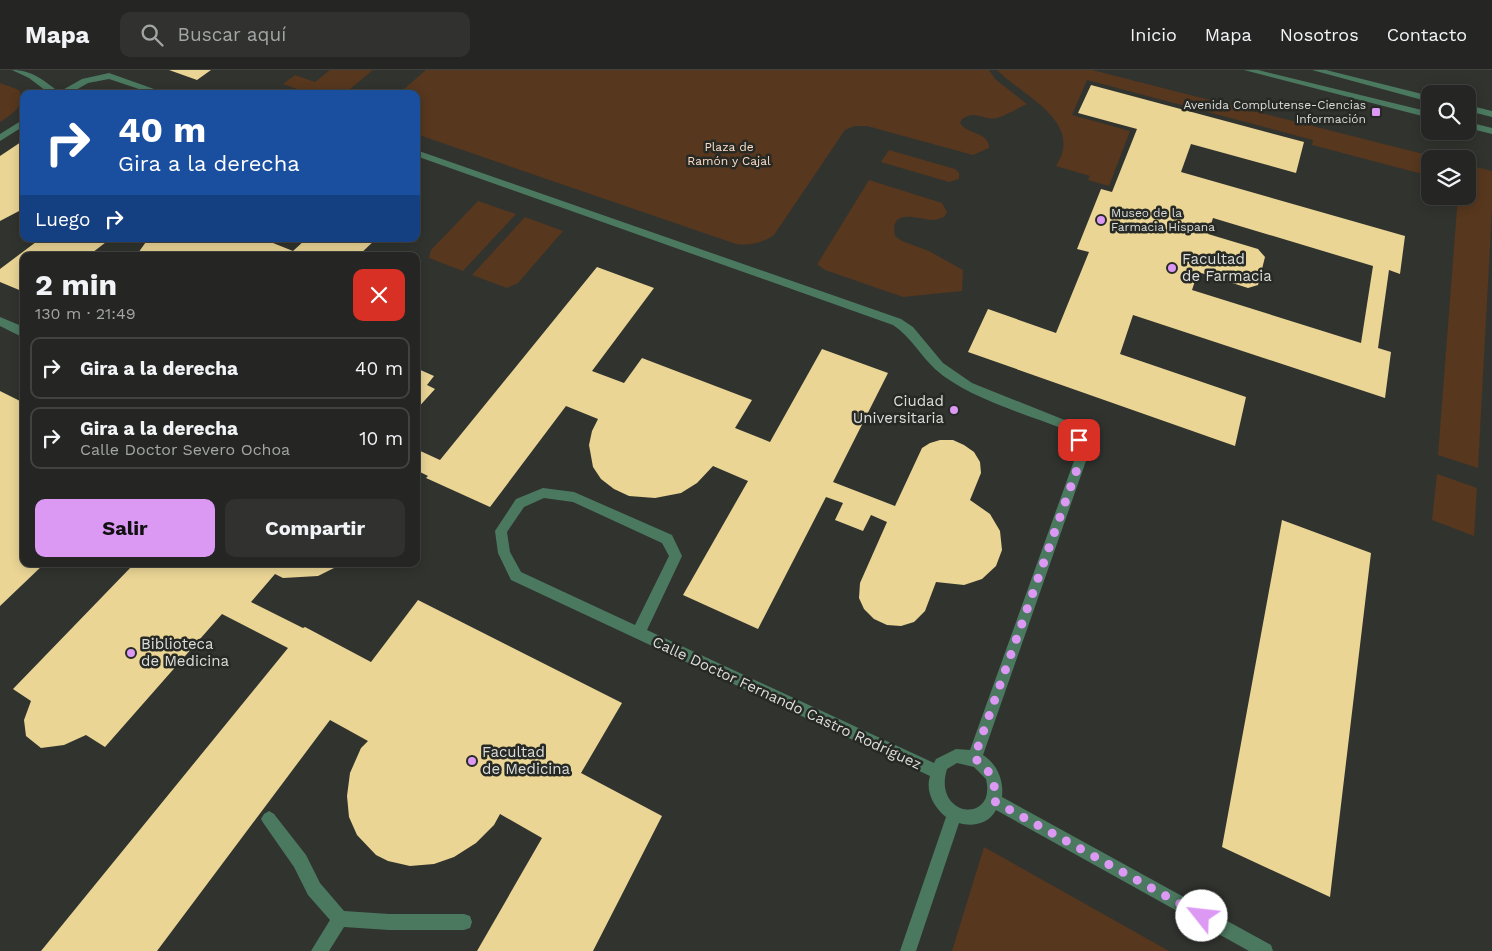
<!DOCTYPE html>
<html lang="es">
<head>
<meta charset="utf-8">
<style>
  body { margin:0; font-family:"Work Sans",sans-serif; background:#313230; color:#f1f3f6; height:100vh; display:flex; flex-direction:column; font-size:19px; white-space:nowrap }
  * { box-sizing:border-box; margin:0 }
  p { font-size:16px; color:#a3a5a6 }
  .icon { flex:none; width:28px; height:28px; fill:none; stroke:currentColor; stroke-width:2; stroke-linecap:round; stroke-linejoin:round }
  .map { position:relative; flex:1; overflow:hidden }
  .details { position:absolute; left:20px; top:182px; width:400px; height:315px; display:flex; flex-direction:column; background:#252623; border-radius:10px; box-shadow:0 2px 12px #0003,0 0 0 1px #424341 }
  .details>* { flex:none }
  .hud { position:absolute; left:20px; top:20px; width:400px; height:152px; border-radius:10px; box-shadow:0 2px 12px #0003,0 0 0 1px #424341; background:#1a4fa0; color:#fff; overflow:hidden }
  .controls { position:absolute; left:1421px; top:15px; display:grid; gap:10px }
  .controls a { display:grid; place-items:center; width:55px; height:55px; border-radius:10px; background:#252623; box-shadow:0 2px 12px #0003,0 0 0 1px #424341; font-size:25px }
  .pin { position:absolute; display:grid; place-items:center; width:42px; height:42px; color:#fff; margin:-21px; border-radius:10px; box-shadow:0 2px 8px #0006 }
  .me { position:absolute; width:55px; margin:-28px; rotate:299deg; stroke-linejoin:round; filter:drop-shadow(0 0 4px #0008) }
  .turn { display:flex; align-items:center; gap:18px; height:105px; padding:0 15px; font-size:22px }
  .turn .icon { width:65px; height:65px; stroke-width:2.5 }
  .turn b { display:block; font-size:35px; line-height:42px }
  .then { display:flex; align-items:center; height:48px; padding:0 15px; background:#0003; gap:10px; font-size:19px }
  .round { display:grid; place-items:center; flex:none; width:52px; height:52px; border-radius:10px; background:#313230 }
  .head { display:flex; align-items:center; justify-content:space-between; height:85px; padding:0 15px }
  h1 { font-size:30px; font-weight:700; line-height:38px }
  .button { display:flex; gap:10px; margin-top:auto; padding:10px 15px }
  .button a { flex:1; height:58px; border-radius:10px; background:#dc99f4; color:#111; font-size:20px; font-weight:700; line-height:58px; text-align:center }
  .button a+a { background:#313230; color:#f1f3f6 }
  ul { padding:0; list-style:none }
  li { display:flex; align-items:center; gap:15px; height:62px; margin:0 10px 8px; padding:0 5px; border:2px solid #424341; border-radius:10px }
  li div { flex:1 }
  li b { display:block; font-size:19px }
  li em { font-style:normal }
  header { display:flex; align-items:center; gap:30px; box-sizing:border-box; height:70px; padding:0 25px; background:#252623; border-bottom:1px solid #424341 }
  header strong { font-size:24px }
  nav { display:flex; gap:28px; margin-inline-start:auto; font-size:18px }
  .search { width:350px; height:45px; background:#313230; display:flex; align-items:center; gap:12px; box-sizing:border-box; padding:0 18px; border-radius:10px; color:#a3a5a6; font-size:19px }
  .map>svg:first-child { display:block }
  .green { fill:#57371e }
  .building { fill:#ead595; fill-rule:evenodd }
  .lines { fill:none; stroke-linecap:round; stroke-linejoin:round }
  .minor { fill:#4b7960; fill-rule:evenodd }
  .route { stroke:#dc99f4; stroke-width:9; stroke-dasharray:0 16.2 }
  .poi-dot { fill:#dc99f4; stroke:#272925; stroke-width:2 }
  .labels { text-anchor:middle; stroke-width:5; stroke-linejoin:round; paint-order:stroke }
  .far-poi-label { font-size:12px; fill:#dddedc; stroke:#272925; text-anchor:end }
  .far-park-label { font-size:12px; fill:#fdddc7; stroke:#272925 }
  .poi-label { font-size:15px; fill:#dddedc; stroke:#272925; text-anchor:start }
  .street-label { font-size:15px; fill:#dddedc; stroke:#272925 }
</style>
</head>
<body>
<header>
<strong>Mapa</strong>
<div class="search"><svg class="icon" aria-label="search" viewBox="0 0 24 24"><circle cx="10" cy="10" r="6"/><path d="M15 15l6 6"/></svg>Buscar aquí</div>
<nav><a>Inicio</a><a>Mapa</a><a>Nosotros</a><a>Contacto</a></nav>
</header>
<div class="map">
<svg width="1492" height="881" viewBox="0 0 1492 881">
  <rect width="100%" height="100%" fill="#31332f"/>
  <path class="green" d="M330 0H373L344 24H311L283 14 295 5 315 12Z
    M426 0H989L995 9 1027 34C1018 38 1007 45 997 48 984 51 975 39 962 49L960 53C967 65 990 62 989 78L973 85 867 56H854L845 60 774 165C762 173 750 176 736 174L416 64V24H398Z
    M997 0H1092L1443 89H1430V106L1312 75 1313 70 1087 10 1072 45 1130 61 1109 116 1088 110 1090 106 1056 96C1085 51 1022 26 997 0Z
    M0 13 19 20C26 36 12 44 0 52Z
    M889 80 955 99 959 103V109L949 112 881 92Z
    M1468 95 1492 101V139L1478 398 1438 385 1458 126H1468Z
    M869 110 942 133 947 142 944 147C940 148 936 150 932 150 919 149 889 137 895 166L902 171 929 181 963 200 962 221 903 227 825 200 818 195V193Z
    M478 131 516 144 463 201 429 188 431 180Z
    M525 147 563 161 518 213 507 218 472 205Z
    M1437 404 1477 418 1474 466 1432 450Z
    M984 777 1169 881H952Z"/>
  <path class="building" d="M169 0H211L197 10Z
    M1091 15 1304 72 1296 103 1191 74 1181 102 1405 166 1400 204 1389 200 1378 278 1391 282 1385 328 1133 245 1120 284 1246 327 1235 376 968 282 988 239 1056 263 1089 182 1077 179 1101 119 1112 122 1137 59 1078 43ZM1213 148 1373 196 1361 273 1192 220 1198 202 1248 218 1258 215 1265 187 1258 179 1208 164Z
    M24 70V141L21 140 0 151V86Z
    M40 169H110L88 186H24V222L0 212V199Z
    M148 169H270L268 171 293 181 306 169H376L358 186H136Z
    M597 197 654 218 592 301 624 313 642 288 752 330 735 358 770 372 822 279 888 303 833 412 895 436 922 378 930 373 940 370H953L964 375 974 382 980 392 981 403 970 430 990 444 1000 461 1002 480 996 496 982 509 964 515 936 512 925 541 914 552 901 556 887 555 874 549 864 539 859 528 860 513 887 452 871 445 863 461 835 450 843 433 826 427 758 559 683 525 748 411 713 396 697 413 681 423 655 428 629 426 614 419 601 409 593 397 589 375 592 361 598 349 566 336 490 437 426 408 428 406 416 400V379L440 390Z
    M416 298 434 306 427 315 435 319 416 340Z
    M0 321 24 333V494H44L0 536Z
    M1282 450 1371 483 1330 827 1222 777Z
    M130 494H342L318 506 283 508 275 504 251 532 303 558 305 557 371 592 418 530 622 633 581 703 662 746 593 881H477L542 768 500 744 494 755 476 773 454 787 434 794 410 796 388 791 376 785 357 765 349 747 347 726 350 703 361 678 368 671 330 650 157 881H41L288 578 222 544 105 677 86 665 64 675 41 678 26 666 24 650 31 631 13 619 133 495Z"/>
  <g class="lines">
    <path class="minor" d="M12 0C32 0 43 10 59 22L82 9 109 3 168 24H154L109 9 88 13 69 24H50L29 8Z
      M1244 0H1258L1430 42V48Z
      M1312 0H1326L1430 26V32Z
      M233 21H245L249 24H229Z
      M1468 35 1492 41V47L1468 41Z
      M24 49V56L0 71V64Z
      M1468 52 1492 58V64L1468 58Z
      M416 80 901 249 913 257 943 293 972 313 1072 353 1085 370 1087 388 983 685C997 694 1004 710 1002 727L1271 875 1273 881H1249L996 740C989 754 972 757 959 753L916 881H900L946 747C934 738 925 721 930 706L511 510 498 483 495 461 516 429 543 418 574 422 672 465 682 486 647 560 934 693 936 689 956 679 970 680 1075 388 1073 371 1064 359C1025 344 966 327 935 299 920 285 911 267 893 255L416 86ZM544 428 573 432 662 473 669 486 635 555 521 502 510 482 507 462 524 437ZM957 693 974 697 986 709C997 755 932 747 947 699Z
      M0 247 24 257V268L0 256Z
      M269 741 274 744 306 785 320 813 344 841 389 844H464L470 846 472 852 470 858 464 860H389L344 857 329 881H311L330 850 308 825 294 797 264 754 261 749 264 744Z"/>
  </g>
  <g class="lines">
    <path class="route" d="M1079 370 1081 388 974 688C990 699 997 712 994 731L1202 846"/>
  </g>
  <g class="poi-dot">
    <rect x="1371" y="37" width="10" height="10" rx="2.5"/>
    <circle cx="1101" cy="150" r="5"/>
    <circle cx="1172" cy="198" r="5"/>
    <circle cx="954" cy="340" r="5"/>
    <circle cx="131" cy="583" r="5"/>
    <circle cx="472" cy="691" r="5"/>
  </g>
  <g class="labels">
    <g class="far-poi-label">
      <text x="1366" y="39">Avenida Complutense-Ciencias<tspan x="1366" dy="14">Información</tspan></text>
      <text x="1111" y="147" text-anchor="start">Museo de la<tspan x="1111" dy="14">Farmacia Hispana</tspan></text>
    </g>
    <g class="far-park-label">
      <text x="729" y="81">Plaza de<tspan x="729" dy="14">Ramón y Cajal</tspan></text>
    </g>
    <g class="poi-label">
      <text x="1182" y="194">Facultad<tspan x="1182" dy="17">de Farmacia</tspan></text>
      <text x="944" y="336" text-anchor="end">Ciudad<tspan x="944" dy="17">Universitaria</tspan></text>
      <text x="141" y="579">Biblioteca<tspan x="141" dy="17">de Medicina</tspan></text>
      <text x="482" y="687">Facultad<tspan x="482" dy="17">de Medicina</tspan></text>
    </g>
    <g class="street-label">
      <text transform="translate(787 633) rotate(25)" y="5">Calle Doctor Fernando Castro Rodríguez</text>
    </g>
  </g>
</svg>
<div class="controls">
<a><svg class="icon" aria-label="search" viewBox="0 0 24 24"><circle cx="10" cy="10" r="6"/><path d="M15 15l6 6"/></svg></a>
<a><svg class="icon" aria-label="layers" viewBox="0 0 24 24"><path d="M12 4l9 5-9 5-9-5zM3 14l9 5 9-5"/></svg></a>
</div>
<div class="pin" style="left:1079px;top:370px;background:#d93025"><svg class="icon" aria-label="arrive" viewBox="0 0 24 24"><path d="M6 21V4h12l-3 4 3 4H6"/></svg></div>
<svg class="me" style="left:1202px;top:846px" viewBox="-20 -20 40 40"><circle r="19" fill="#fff"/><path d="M0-13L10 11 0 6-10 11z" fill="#dc99f4"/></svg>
<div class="hud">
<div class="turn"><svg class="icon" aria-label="right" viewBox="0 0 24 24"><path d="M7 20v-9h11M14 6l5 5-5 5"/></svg><div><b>40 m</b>Gira a la derecha</div></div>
<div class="then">Luego<svg class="icon" aria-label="right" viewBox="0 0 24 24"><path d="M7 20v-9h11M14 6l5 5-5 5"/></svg></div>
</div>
<section class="details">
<div class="head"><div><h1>2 min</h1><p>130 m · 21:49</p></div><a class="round" style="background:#d93025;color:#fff"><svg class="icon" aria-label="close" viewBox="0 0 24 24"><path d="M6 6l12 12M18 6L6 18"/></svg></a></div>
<ul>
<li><svg class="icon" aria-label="right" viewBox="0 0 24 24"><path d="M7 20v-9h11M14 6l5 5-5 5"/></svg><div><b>Gira a la derecha</b></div><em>40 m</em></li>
<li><svg class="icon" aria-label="right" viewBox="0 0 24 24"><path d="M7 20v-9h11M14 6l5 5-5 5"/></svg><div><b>Gira a la derecha</b><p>Calle Doctor Severo Ochoa</p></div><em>10 m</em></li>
</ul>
<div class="button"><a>Salir</a><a>Compartir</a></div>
</section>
</div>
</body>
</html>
